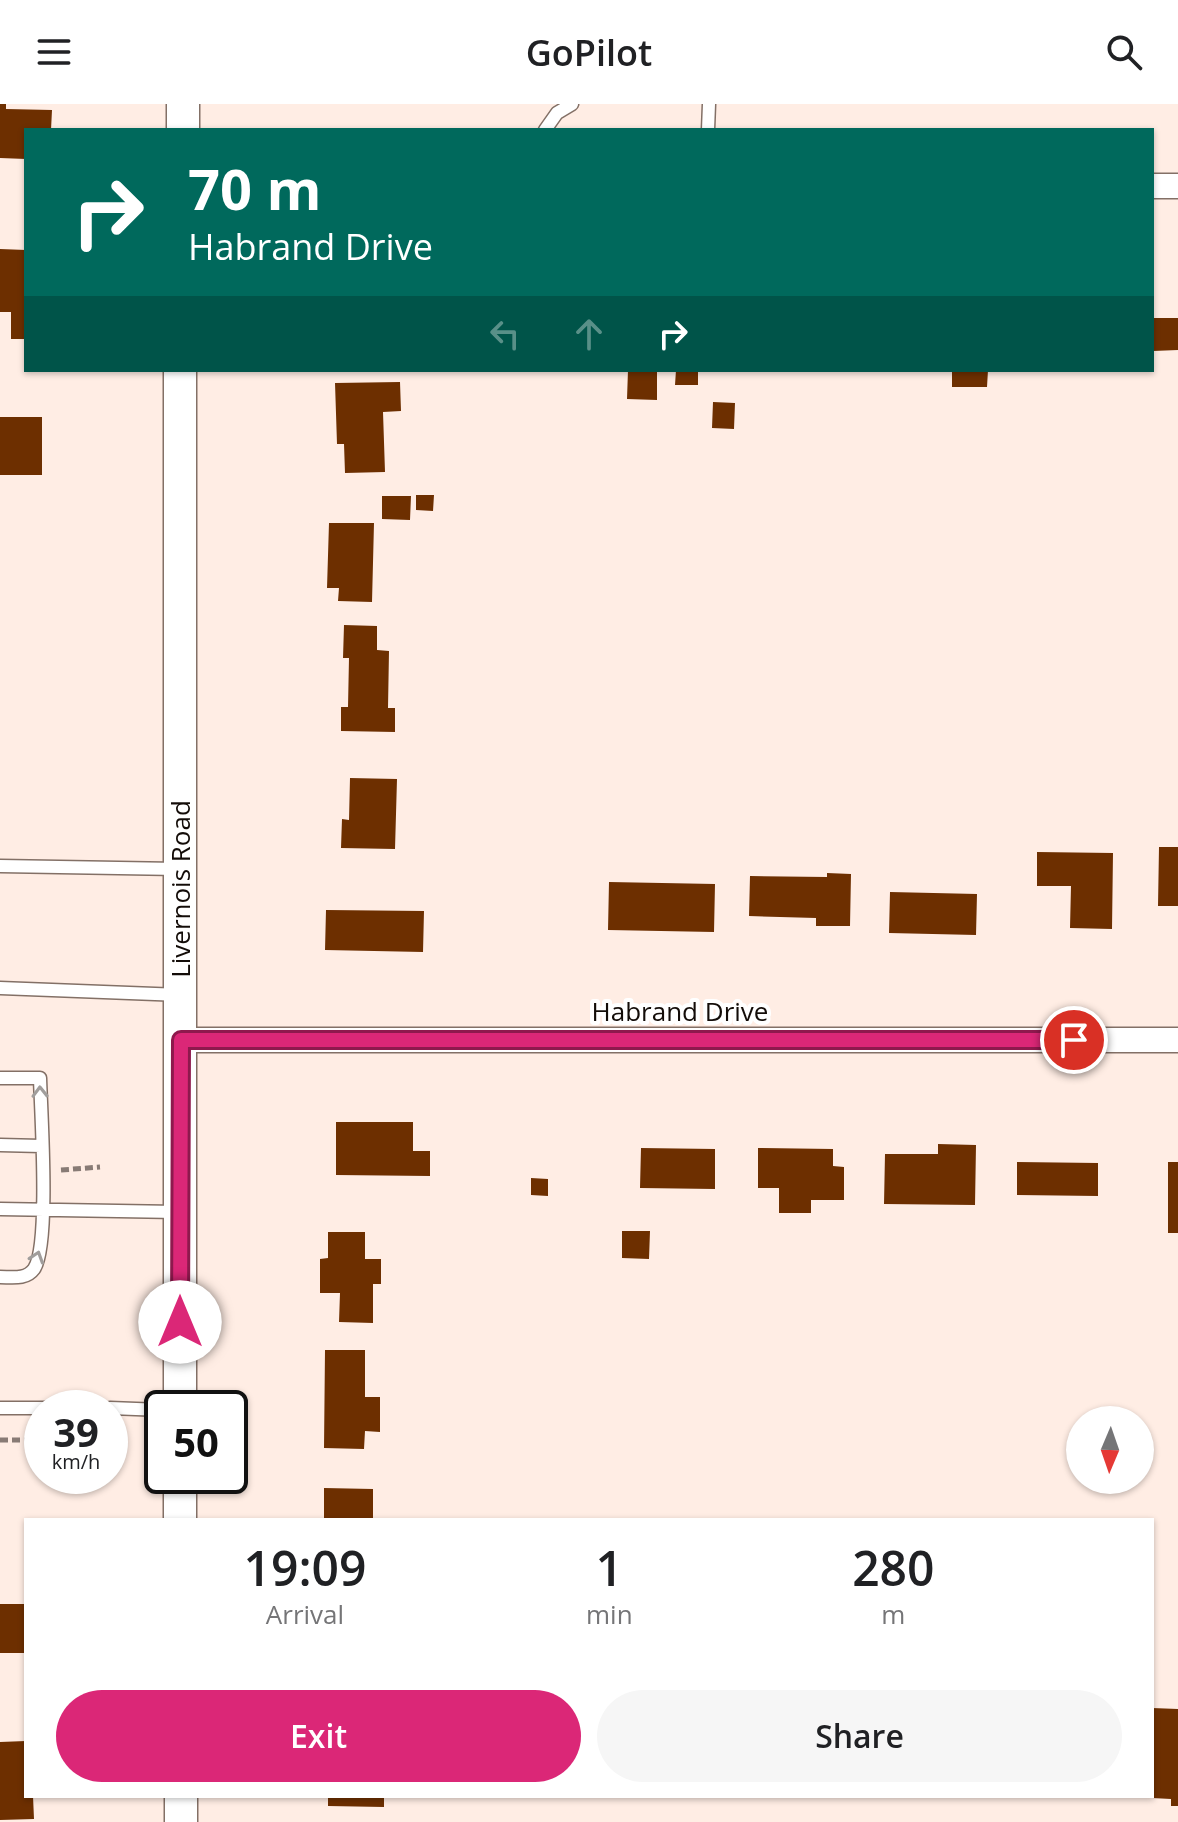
<!DOCTYPE html>
<html lang="en">
<head>
<meta charset="utf-8">
<style>
  body { margin:0; font-family:"Open Sans",sans-serif; background:#f6f6f6; color:#202124; height:100vh; display:flex; flex-direction:column; font-size:30px; white-space:nowrap }
  * { box-sizing:border-box; margin:0 }
  p { font-size:26px; color:#757577 }
  .icon { flex:none; width:44px; height:44px; fill:none; stroke:currentColor; stroke-width:2; stroke-linecap:round; stroke-linejoin:round }
  .map { position:relative; flex:1; overflow:hidden }
  .sheet { position:absolute; left:24px; top:1414px; width:1130px; height:280px; display:flex; flex-direction:column; background:#fff; border-radius:0px; box-shadow:0 2px 6px #0004 }
  .sheet>* { flex:none }
  .top-card { position:absolute; left:24px; top:24px; width:1130px; height:244px; border-radius:0px; box-shadow:0 2px 6px #0004; background:#00695c; color:#fff; overflow:hidden }
  .needle { width:52px; rotate:182deg }
  .fabs { position:absolute; left:1066px; top:1302px; display:grid; gap:16px }
  .fabs a { display:grid; place-items:center; width:88px; height:88px; border-radius:50%; background:#fff; box-shadow:0 2px 6px #0004; font-size:40px }
  .speed { position:absolute; left:24px; top:1286px; display:flex; gap:16px; font-size:40px; font-weight:700; text-align:center }
  .speed>* { display:grid; place-content:center; width:104px; height:104px; border-radius:50%; background:#fff; box-shadow:0 2px 6px #0004; line-height:1 }
  .speed small { font-size:20px; font-weight:400 }
  .speed .limit { border:4px solid #111; border-radius:12px; background:#fff; color:#111 }
  .pin { position:absolute; display:grid; place-items:center; width:68px; height:68px; color:#fff; margin:-34px; border:4px solid #fff; border-radius:50%; box-shadow:0 2px 8px #0007 }
  .me { position:absolute; width:88px; margin:-44px; rotate:0deg; stroke-linejoin:round; filter:drop-shadow(0 0 6px #0008) }
  .turn { display:flex; align-items:center; gap:28px; height:168px; padding:0 32px; font-size:36px }
  .turn .icon { width:104px; height:104px; stroke-width:2.5 }
  .turn b { display:block; font-size:56px; line-height:68px }
  .lanes { display:flex; align-items:center; height:76px; padding:0 32px; background:#0003; justify-content:center; gap:40px; direction:ltr }
  .lanes .off { opacity:.35 }
  .eta { display:flex; justify-content:space-evenly; align-items:center; height:136px; text-align:center }
  .eta b { font-size:48px; font-weight:600; line-height:56px }
  .action { display:flex; gap:16px; margin-top:auto; padding:16px 32px }
  .action a { flex:1; height:92px; border-radius:48px; background:#db2777; color:#fff; font-size:32px; font-weight:600; line-height:92px; text-align:center }
  .action a+a { background:#f6f6f6; color:#202124 }
  header { display:flex; justify-content:space-between; align-items:center; height:104px; padding:0 32px; background:#fff; font-size:36px; font-weight:600 }
  .map>svg:first-child { display:block }
  .building { fill:#6d2f00 }
  .lines { fill:none; stroke-linecap:round; stroke-linejoin:round }
  .lane-casing { stroke:#837066; stroke-width:15 }
  .street-casing { stroke:#837066; stroke-width:27 }
  .secondary-casing { stroke:#837066; stroke-width:35 }
  .path { stroke:#887b75; stroke-width:5; stroke-dasharray:8 4; stroke-linecap:butt }
  .lane { stroke:#fff; stroke-width:12 }
  .street { stroke:#fff; stroke-width:24 }
  .secondary { stroke:#fff; stroke-width:32 }
  .oneway { stroke:#a19e9c }
  .route-casing { stroke:#8e194d; stroke-width:20 }
  .route { stroke:#db2777; stroke-width:14 }
  .labels { text-anchor:middle; stroke-width:8; stroke-linejoin:round; paint-order:stroke }
  .street-label { font-size:26px; fill:#130c08; stroke:#fff }
</style>
</head>
<body>
<header><svg class="icon" aria-label="menu" viewBox="0 0 24 24"><path d="M4 6h16M4 12h16M4 18h16"/></svg>GoPilot<svg class="icon" aria-label="search" viewBox="0 0 24 24"><circle cx="10" cy="10" r="6"/><path d="M15 15l6 6"/></svg></header>
<div class="map">
<svg width="1178" height="1718" viewBox="0 0 1178 1718">
  <rect width="100%" height="100%" fill="#ffede4"/>
  <path class="building" d="M0 0H6V5L52 6 51 26H26V55L0 54Z
    M0 145 26 146V235H11V208H0Z
    M1152 214H1178V246L1153 247Z
    M628 266H657V296L627 295Z
    M676 266H698V281H675Z
    M952 266H988L987 283H952Z
    M400 278 401 307 383 308 385 368 345 369 344 340H337L335 279Z
    M713 298 735 299 734 325 712 324Z
    M0 313H42V371H0Z
    M416 391H434L433 407 416 406Z
    M382 392H411L410 416 382 415Z
    M329 419H374L372 498 338 497 339 484H327Z
    M344 521 377 522V546L389 547 388 604H395V628L341 627V603H348L349 554H343Z
    M350 674 397 675 395 745 341 744 342 715 349 716Z
    M1159 743H1178V802H1158Z
    M1037 748 1113 749 1112 825 1070 824 1071 782H1037Z
    M827 769 851 770 850 822H816V814L749 812 750 772 827 773Z
    M609 778 715 780 714 828 608 826Z
    M890 788 977 790 976 831 889 829Z
    M326 806 424 807 423 848 325 846Z
    M336 1018H413V1047H430V1072L336 1071Z
    M938 1040 976 1041 975 1101 884 1100 885 1050H938Z
    M641 1044 715 1045V1085L640 1084Z
    M758 1044 833 1045V1062L844 1063V1096H811V1109H779V1084H758Z
    M1017 1058 1098 1059V1092L1017 1091Z
    M1168 1058H1178V1129H1168Z
    M531 1074 548 1075V1092L531 1091Z
    M622 1127H650L649 1155 622 1154Z
    M328 1128H365V1155H381V1180H373V1219L339 1218 340 1189H320V1155L328 1154Z
    M325 1246H365V1293H380V1328L365 1327 364 1345 324 1344Z
    M324 1384 373 1385V1416H324Z
    M0 1500H26V1549H0Z
    M1152 1604 1178 1605V1702H1171V1695L1152 1694Z
    M26 1637V1692H33L34 1715 0 1716V1638Z
    M328 1692H384V1703L328 1702Z"/>
  <g class="lines">
    <g class="lane-casing">
      <path id="lane" d="M545 26 557 9 572 0
        M708 26 709 0
        M0 762 178 765
        M0 884 181 891
        M0 974H40C41 1009 50 1142 34 1165 26 1176 12 1173 0 1173
        M0 1041 41 1042
        M0 1105 177 1108
        M0 1304H61
        M110 1304 162 1306"/>
    </g>
    <g class="street-casing">
      <path id="street" d="M1152 82H1178
        M181 936H1178"/>
    </g>
    <g class="secondary-casing">
      <path id="secondary" d="M183 26V0
        M180 1304V266
        M180 1372V1416
        M181 1692V1718"/>
    </g>
    <path class="path" d="M61 1066 100 1063
      M0 1336H42"/>
    <use href="#lane" class="lane"/>
    <use href="#street" class="street"/>
    <use href="#secondary" class="secondary"/>
  </g>
  <defs><path id="oneway-chevron" d="M-2-3.5L2.5 0L-2 3.5" fill="none" stroke-width="1.6" stroke-linecap="round" stroke-linejoin="round" transform="scale(2)"/></defs>
  <g class="oneway">
    <use href="#oneway-chevron" transform="translate(40 988) rotate(-91)"/>
    <use href="#oneway-chevron" transform="translate(37 1153) rotate(-72)"/>
  </g>
  <g class="lines">
    <g class="route-casing">
      <path id="route" d="M180 1218 181 936H1074"/>
    </g>
    <use href="#route" class="route"/>
  </g>
  <g class="labels">
    <g class="street-label">
      <text transform="translate(181 785) rotate(-90)" y="9">Livernois Road</text>
      <text x="680" y="917">Habrand Drive</text>
    </g>
  </g>
</svg>
<div class="fabs">
<a><svg class="needle" viewBox="-14 -14 28 28"><path d="M0-13l5 13h-10z" fill="#e53935"/><path d="M0 13l5-13h-10z" fill="#757577"/></svg></a>
</div>
<div class="speed"><div>39<small>km/h</small></div><div class="limit">50</div></div>
<div class="pin" style="left:1074px;top:936px;background:#d93025"><svg class="icon" aria-label="arrive" viewBox="0 0 24 24"><path d="M6 21V4h12l-3 4 3 4H6"/></svg></div>
<svg class="me" style="left:180px;top:1218px" viewBox="-20 -20 40 40"><circle r="19" fill="#fff"/><path d="M0-13L10 11 0 6-10 11z" fill="#db2777"/></svg>
<div class="top-card">
<div class="turn"><svg class="icon" aria-label="right" viewBox="0 0 24 24"><path d="M7 20v-9h11M14 6l5 5-5 5"/></svg><div><b>70 m</b>Habrand Drive</div></div>
<div class="lanes"><svg class="icon off" aria-label="left" viewBox="0 0 24 24"><path d="M17 20v-9H6M10 6l-5 5 5 5"/></svg><svg class="icon off" aria-label="ahead" viewBox="0 0 24 24"><path d="M12 20V5M6 11l6-6 6 6"/></svg><svg class="icon" aria-label="right" viewBox="0 0 24 24"><path d="M7 20v-9h11M14 6l5 5-5 5"/></svg></div>
</div>
<section class="sheet">
<div class="eta">
<div><b>19:09</b><p>Arrival</p></div>
<div><b>1</b><p>min</p></div>
<div><b>280</b><p>m</p></div>
</div>
<div class="action"><a>Exit</a><a>Share</a></div>
</section>
</div>
</body>
</html>
